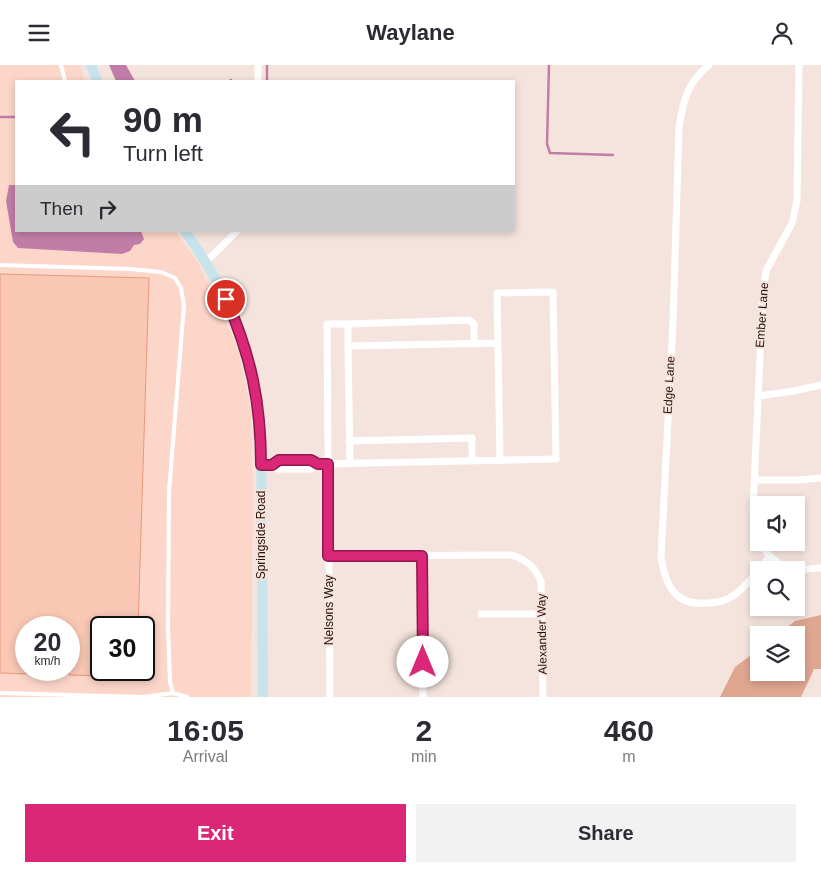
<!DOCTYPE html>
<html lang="en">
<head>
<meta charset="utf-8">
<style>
  body { margin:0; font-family:Helvetica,sans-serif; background:#f2f2f3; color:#2b2b33; height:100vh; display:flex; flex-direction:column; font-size:19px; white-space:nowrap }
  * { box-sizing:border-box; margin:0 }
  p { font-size:16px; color:#7c7c81 }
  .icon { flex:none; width:28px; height:28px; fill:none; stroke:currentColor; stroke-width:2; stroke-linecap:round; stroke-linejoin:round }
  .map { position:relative; height:632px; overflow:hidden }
  .sheet { display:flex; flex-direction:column; background:#fff; flex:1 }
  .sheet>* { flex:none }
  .hud { position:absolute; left:15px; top:15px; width:500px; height:152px; border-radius:0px; box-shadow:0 2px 8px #0003; background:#fff; color:#2b2b33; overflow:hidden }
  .controls { position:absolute; left:750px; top:431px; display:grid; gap:10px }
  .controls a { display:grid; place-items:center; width:55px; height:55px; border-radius:0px; background:#fff; box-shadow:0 2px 8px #0003; font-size:25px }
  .speed { position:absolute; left:15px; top:551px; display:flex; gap:10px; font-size:25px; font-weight:700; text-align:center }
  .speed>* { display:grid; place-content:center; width:65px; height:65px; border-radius:50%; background:#fff; box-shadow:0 2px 8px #0003; line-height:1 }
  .speed small { font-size:12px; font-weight:400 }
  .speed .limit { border:2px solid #111; border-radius:8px; background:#fff; color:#111 }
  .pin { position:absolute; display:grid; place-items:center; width:42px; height:42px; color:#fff; margin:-21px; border:2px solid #fff; border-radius:50%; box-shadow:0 1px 5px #0007 }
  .me { position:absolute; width:55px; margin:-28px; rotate:0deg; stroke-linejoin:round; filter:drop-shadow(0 0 4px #0008) }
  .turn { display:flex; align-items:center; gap:18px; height:105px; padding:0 25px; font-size:22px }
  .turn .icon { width:65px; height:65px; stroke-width:2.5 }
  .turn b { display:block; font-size:35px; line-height:42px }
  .then { display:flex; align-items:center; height:48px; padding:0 25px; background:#0003; gap:10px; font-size:19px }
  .eta { display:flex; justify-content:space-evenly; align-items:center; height:85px; text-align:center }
  .eta b { font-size:30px; font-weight:800; line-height:35px }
  .cta { display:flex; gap:10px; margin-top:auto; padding:10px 25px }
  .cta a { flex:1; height:58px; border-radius:0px; background:#db2777; color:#fff; font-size:20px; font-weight:800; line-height:58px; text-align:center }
  .cta a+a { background:#f2f2f3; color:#2b2b33 }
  header { display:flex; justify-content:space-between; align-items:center; height:65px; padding:0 25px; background:#fff; font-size:22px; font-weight:800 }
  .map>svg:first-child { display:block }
  .built { fill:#fcd7c9; fill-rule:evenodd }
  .green { fill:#dfa690 }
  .water { fill:#c17da8 }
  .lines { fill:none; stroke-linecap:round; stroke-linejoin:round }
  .stream { stroke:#c17da8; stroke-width:2.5 }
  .building { fill:#f9c7b4; stroke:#e7997a }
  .lane { stroke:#fff; stroke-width:4 }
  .street { stroke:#fff; stroke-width:7 }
  .secondary { stroke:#c7e3ec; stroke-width:10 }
  .route-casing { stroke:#8e194d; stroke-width:12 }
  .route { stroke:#db2777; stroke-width:9 }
  .labels { text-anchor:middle; stroke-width:4; stroke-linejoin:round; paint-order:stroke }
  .street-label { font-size:12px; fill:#2a0d03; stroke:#f5e4dd }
</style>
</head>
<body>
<header><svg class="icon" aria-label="menu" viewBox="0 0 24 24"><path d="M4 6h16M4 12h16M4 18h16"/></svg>Waylane<svg class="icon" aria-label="person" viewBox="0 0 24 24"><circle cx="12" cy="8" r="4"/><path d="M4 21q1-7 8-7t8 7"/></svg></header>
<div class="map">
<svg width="821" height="632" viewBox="0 0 821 632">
  <rect width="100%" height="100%" fill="#f5e4dd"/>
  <path class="built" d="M0 0H80L85 16H16V166H175L197 196 226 254 239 288 251 345 253 420 251 632H0ZM26 562H69V605H26ZM101 562H144V605H101Z"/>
  <path class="green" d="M821 550V604H814L801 632H720L735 602 759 584V608H796V570H777L795 556Z"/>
  <path class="water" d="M109 0H126L135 16H116Z
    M9 120H16V166H141L144 174 140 179 134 180 130 186 122 189 18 183 13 177 6 136Z"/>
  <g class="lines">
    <path class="stream" d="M549 0 547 79 550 88 613 90
      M230 16 231 15
      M267 16V0
      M0 52H16"/>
  </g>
  <path class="building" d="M0 209 149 213 138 562H101V605H137V612L69 610V562H26V609L0 608Z"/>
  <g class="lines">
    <path class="lane" d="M61 0 65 16
      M0 200 130 204 161 207 175 213 181 223 184 240 169 427 168 563 170 617 173 628
      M0 628 143 632 173 628 187 632"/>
    <path class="street" d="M258 0V16
      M709 0C687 18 683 36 679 63L673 257 661 493C666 521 675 541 707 538 716 538 725 536 733 531 747 522 759 504 770 491
      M206 197 237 166
      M474 279V259L469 255 348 259V281L498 278
      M348 281 350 398
      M758 331 794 326 821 320
      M349 376 472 373V396
      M261 400H272L279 395H311L319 399 556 394 553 227 497 228 500 396
      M272 400 278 404H311L319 399
      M755 415H799L821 413
      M759 476 755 465 753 443 763 227 766 206 792 158 797 136 799 0
      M760 478C767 491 780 501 795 505
      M329 491 512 490C528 496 534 501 541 516L543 632
      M422 491 423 632
      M796 505 821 503
      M481 549H541
      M330 632 327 259H348"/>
    <path class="secondary" d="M91 0 97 16
      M185 166C206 197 226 228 239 264 251 297 256 331 261 365L263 632"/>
  </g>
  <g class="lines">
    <g class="route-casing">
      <path id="route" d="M226 234C251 290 261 338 261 400H272L279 395H311L318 399H328V491H422L423 597"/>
    </g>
    <use href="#route" class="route"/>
  </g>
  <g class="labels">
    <g class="street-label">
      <text transform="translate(762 250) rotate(-86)" y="4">Ember Lane</text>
      <text transform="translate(669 320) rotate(-87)" y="4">Edge Lane</text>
      <text transform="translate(261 470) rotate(-90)" y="4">Springside Road</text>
      <text transform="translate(329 545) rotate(-90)" y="4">Nelsons Way</text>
      <text transform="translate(542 569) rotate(-91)" y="4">Alexander Way</text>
    </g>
  </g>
</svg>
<div class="controls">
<a><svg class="icon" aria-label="sound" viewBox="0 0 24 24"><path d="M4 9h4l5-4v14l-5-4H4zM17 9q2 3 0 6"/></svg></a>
<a><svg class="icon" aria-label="search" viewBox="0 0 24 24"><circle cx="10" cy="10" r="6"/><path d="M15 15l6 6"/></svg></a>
<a><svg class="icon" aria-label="layers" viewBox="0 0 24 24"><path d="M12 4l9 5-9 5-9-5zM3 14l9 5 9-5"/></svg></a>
</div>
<div class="speed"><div>20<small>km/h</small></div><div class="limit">30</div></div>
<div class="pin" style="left:226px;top:234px;background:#d93025"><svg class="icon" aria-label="arrive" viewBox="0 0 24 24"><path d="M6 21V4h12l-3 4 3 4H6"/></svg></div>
<svg class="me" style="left:423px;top:597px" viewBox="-20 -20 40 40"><circle r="19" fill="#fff"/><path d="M0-13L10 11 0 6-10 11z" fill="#db2777"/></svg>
<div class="hud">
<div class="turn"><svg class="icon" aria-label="left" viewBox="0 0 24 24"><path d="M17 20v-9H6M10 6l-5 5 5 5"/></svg><div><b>90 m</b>Turn left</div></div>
<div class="then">Then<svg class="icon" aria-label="right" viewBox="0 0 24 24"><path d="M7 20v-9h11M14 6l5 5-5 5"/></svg></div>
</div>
</div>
<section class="sheet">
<div class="eta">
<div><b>16:05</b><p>Arrival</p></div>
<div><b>2</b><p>min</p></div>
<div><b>460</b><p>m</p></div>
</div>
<div class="cta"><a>Exit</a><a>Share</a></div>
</section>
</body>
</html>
